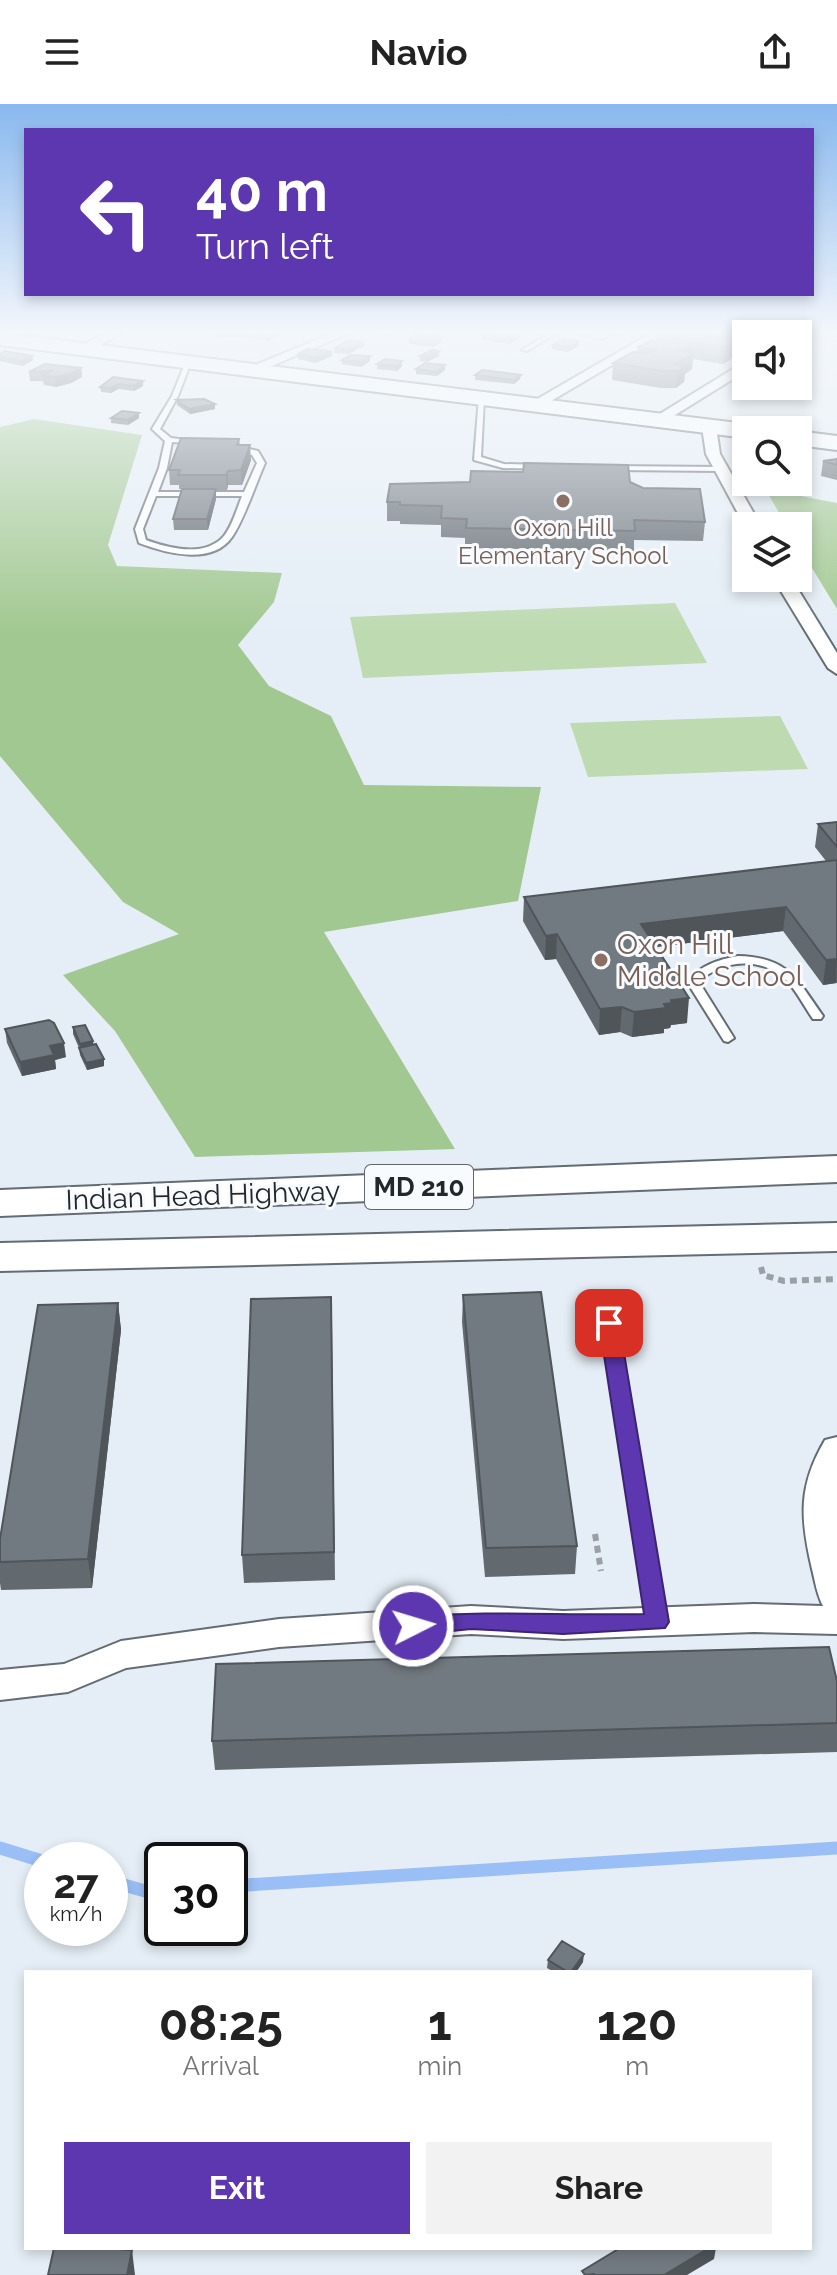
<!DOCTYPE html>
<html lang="en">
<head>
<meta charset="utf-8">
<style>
  body { margin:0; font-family:Raleway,sans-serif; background:#f2f2f2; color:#222; height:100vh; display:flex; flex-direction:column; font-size:30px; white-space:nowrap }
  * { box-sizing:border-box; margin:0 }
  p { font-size:26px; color:#767676 }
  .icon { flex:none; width:44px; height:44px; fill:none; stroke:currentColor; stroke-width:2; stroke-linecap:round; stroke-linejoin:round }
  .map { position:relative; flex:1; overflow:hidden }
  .side { position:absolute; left:24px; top:1866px; width:788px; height:280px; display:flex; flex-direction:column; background:#fff; border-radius:0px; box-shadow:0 4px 12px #0003 }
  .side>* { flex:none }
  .hud { position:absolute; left:24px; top:24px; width:790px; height:168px; border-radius:0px; box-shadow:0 4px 12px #0003; background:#5d37af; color:#fff; overflow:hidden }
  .controls { position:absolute; left:732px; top:216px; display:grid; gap:16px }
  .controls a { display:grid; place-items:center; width:80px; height:80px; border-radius:0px; background:#fff; box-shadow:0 4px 12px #0003; font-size:40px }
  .speed { position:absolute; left:24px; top:1738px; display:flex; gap:16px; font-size:40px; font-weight:700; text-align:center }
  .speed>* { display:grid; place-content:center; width:104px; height:104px; border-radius:50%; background:#fff; box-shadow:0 4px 12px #0003; line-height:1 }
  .speed small { font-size:20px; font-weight:400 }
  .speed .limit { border:4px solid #111; border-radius:12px; background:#fff; color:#111 }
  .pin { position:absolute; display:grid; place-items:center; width:68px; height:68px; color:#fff; margin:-34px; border-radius:16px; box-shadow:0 4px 12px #0006 }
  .me { position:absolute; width:88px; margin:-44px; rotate:85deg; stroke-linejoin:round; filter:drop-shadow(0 0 6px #0008) }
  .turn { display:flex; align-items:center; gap:28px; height:168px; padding:0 40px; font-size:36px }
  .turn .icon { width:104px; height:104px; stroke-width:2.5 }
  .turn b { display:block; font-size:56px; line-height:68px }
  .eta { display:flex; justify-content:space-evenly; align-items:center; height:136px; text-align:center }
  .eta b { font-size:48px; font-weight:700; line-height:56px }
  .cta { display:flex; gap:16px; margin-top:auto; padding:16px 40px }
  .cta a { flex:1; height:92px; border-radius:0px; background:#5d37af; color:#fff; font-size:32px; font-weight:700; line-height:92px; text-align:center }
  .cta a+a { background:#f2f2f2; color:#222 }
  header { display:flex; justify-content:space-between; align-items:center; height:104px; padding:0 40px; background:#fff; font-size:36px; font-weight:700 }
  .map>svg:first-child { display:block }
  .green { fill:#bddab0 }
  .forest { fill:#a1c890 }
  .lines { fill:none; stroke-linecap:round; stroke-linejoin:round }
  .stream { stroke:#9abff6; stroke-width:13 }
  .lane-casing { stroke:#646c73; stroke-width:4 }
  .street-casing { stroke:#646c73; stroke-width:4 }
  .secondary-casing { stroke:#646c73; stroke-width:4 }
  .highway-casing { stroke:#646c73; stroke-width:4 }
  .path { stroke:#9aa0a6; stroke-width:6; stroke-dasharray:7 5; stroke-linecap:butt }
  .lane { fill:#fff; fill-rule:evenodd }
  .street { fill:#fff; fill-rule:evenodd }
  .secondary { fill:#fff; fill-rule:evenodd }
  .highway { fill:#fff; fill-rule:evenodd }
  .wall { fill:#62696f }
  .shaded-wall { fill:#50555a }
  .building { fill:#727a81; stroke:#50555a; stroke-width:2 }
  .route { fill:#5d37af; stroke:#3c2472; stroke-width:2 }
  .education-dot { fill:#8d6e63; stroke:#f7fbfe; stroke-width:3 }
  .labels { text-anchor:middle; stroke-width:6; stroke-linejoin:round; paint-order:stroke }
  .far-education-label { font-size:24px; fill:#785e54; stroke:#f7fbfe }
  .shield { fill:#f7fbfe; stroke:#63676a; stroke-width:2 }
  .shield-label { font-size:26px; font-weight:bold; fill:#24272a }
  .education-label { font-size:28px; fill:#785e54; stroke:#f7fbfe; text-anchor:start }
  .street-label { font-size:28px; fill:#24272a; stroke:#f7fbfe }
</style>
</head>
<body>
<header><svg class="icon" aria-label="menu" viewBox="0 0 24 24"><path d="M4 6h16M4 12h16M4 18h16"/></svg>Navio<svg class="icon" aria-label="share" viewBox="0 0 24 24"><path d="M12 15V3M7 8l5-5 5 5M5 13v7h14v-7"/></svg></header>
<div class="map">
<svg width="837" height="2171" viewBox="0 0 837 2171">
  <rect width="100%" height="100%" fill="#e5eef6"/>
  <path class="green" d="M675 499 707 559 363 574 350 513Z
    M780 612 808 665 588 673 570 619Z"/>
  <path class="forest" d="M34 315 142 331 108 441 117 462 282 469 274 498 238 541 269 582 331 612 364 681 541 683 518 797 324 828 455 1045 195 1053 115 927 63 871 179 830 123 798 0 652V323Z
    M765 385 837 399V505L798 441V422H787Z"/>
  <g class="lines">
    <path class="stream" d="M0 1744 42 1757
      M110 1777 145 1787 162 1786
      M230 1782 837 1744"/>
    <g class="lane-casing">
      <path id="lane" d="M551 228H558L527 247 522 246Z
        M623 228 603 233 600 231 609 228Z
        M186 257 191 258 178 292 160 325 171 334 203 338 199 340 172 338 167 364 158 388H244L257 359 252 351 232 345V341L258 347 265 359C256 379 244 416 232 433 212 462 165 449 139 439L135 425 159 364 165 337 152 325 172 292ZM156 392H242C237 405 232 422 224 432 205 454 168 444 146 436L143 425Z
        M479 293 484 294 481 353 504 360 543 361H546V365L503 364 474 356Z
        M609 362 721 363 725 365 721 367 612 366 608 364Z
        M738 852C788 853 797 875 823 912L821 915H813C804 902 797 888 787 877 763 852 722 855 699 878L734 934 728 938 724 937 687 878C701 861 717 856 738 852Z
        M609 1214 617 1219 666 1518 663 1523 657 1525 651 1523 648 1518 601 1219Z"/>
    </g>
    <g class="street-casing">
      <path id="street" d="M107 228H123L88 248 76 245Z
        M335 228H352L255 269 243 266Z
        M574 228H606L609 231 603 235Z
        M653 228H668L539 304 527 301Z
        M792 228H806L798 234Z
        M746 257V267L662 319 650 316Z
        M709 319 716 323 720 350 761 422 746 424 706 350 702 323Z
        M773 474H791L837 549V570L828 564Z
        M837 1333V1530L754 1528 563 1535 471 1530 279 1543 126 1564 68 1588 0 1596V1566L64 1560 121 1537 279 1515 471 1502 563 1507 754 1500 823 1502C817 1491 815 1477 812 1465 800 1414 798 1382 825 1336Z"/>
    </g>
    <g class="secondary-casing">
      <path id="secondary" d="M0 229 746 320 756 326H746V334L0 241Z
        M798 327 837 332V346L798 341Z"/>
    </g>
    <g class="highway-casing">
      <path id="highway" d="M837 1052V1078L0 1112V1086Z
        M837 1119V1147L0 1167V1139Z"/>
    </g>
    <path class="path" d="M761 1163 763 1171 784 1177 837 1175
      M595 1430 601 1467"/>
    <use href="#lane" class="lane"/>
    <use href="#street" class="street"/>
    <use href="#secondary" class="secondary"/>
    <use href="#highway" class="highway"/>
  </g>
  <path class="wall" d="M214 228H284L268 237 236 233 215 234Z
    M376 228H395L389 231 376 230Z
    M481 228H520V234L509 240 481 235Z
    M685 228H780L777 230H746V242L737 240 736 252 723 260 693 255 692 265 685 270 684 278 676 284H661L612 276 613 259 638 249V243L656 236V233Z
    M409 235 442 237 434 243 409 240Z
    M363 238 364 242 348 250 335 249V244Z
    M552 241 579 242 567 248 552 245Z
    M332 247V252L315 259 298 255V250Z
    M0 250 32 252 33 256 22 262 0 257Z
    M420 252H439L427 258 420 257Z
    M342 256 370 257 361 263 342 260Z
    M402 257V262L397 267 377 265V260Z
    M81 264 82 273 71 279 56 283 44 281 43 277H30L29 268Z
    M416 265 445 266 437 272 416 270Z
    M475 271 520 275 514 280 475 276Z
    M143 277V282L134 287 118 285 111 289 101 288 100 283Z
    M176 296 215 300V305L190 310 177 301Z
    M139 309V314L128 321 111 319V314Z
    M239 335 240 341 251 356 242 381H228L227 386H216V395L208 426H174L173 415 182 385H179V381H170L169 366Z
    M837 355V376L821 372 823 357Z
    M630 378 705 418 703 437 634 436V447L465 444V434L441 433V421L400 420V417H387V398Z
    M837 718V879L823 881 783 827 656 843 687 919 671 921 670 924 664 925V929L632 933 620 928 599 931 556 855 545 856 523 817 524 793 826 757 815 743 818 720Z
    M73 923 93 941 104 955V962L87 966 80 951 79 944 73 930Z
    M5 925 66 953 55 956 56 965 22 972 7 939Z
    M463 1191 577 1442 575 1470 485 1473 462 1218Z
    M118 1199 121 1226 92 1484 1 1486 0 1479V1435Z
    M332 1220 335 1476 244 1479 242 1451Z
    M837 1577V1648L215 1666 212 1637Z
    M548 1856 583 1858 576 1868H554L547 1864Z"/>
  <path class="shaded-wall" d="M267 228H284L268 237Z
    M514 228H520V234L509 240V231Z
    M719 228H730L729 240 737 236 736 252 723 260 724 243 707 231Z
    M753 228H764V230H752Z
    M442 233V237L434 243V238Z
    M579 237V242L567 248 568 243Z
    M363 238 364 242 348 250V246Z
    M694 239 692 265 685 270 684 278 676 284 677 267H675L680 247Z
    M332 247V252L315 259V254Z
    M439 247V252L427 258V253Z
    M32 252 33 256 22 262 21 257Z
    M370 252V257L361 263V258Z
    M402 257V262L397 267V262Z
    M445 261V266L437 272V268Z
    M81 264 82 273 71 279 56 283 55 273Z
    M521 271 520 275 514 280V276Z
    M143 277V282L134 287 133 282Z
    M118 280V285L111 289V284Z
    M215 300V305L190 310 189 305Z
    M139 309V314L128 321V316Z
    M250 341 251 356 242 381 241 366Z
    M228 367V381L227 386 226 371Z
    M216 385V395L208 426 207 415Z
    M786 803 783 827 640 845 641 820Z
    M557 830 556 855 545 856 546 832Z
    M837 855 836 879 823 881 826 856Z
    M689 894 687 919 671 921 670 924 664 925V929L632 933 634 908 664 900 671 896Z
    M622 903 620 928 599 931 600 905Z
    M93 937 94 945 81 947 80 940Z
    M64 939 66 953 55 956 56 965 22 972 20 958 50 942Z
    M104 955V962L87 966 86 959Z
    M118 1199 121 1226 92 1484 88 1455Z
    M584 1850 583 1858 576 1868H571Z
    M709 2144H716L714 2155 687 2171H664Z
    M132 2146 135 2171H127Z"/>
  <path class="building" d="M494 228H514L509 231Z
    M662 228 699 230 702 228H700H719L707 231 737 236 724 243 694 239 680 247 694 249 675 260 686 262 677 267H662L613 259 633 248 646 250 656 245 638 243 651 236 681 240 685 237 656 233Z
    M417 230 442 233 434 238 409 235Z
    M564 234 579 237 568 243 552 241Z
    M348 236 363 238 348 246 335 244Z
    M307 245 332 247 315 254 298 250Z
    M431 246 439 247 427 253 420 252Z
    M5 247 32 252 21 257 0 252V250Z
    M350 251 370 252 361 258 342 256Z
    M385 255 402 257 397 262 377 260Z
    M425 259 445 261 437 268 416 265Z
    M45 260 81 264 70 270 55 273 43 272 51 267 29 268Z
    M482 266 521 271 514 276 475 271Z
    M113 273 143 277 133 282 118 280 111 284 100 283Z
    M204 295 215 300 189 305 176 296Z
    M122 307 139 309 128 316 111 314Z
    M181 334 239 335 237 341H250L241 366 228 367 226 371H178L180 366H169Z
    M837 355V361L823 357Z
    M524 359 628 361 630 378 643 384 700 385 705 418 634 416 635 427 466 424 467 415 441 414 442 402 400 401V398H387L390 380 470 378 471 367 523 368Z
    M182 385H216L207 415H173Z
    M837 718V743L818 720Z
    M837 756V855L826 856 786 803 641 820 689 894 671 896 672 899 664 900 666 904 634 908 622 903 600 905 557 830 546 832 524 793Z
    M49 916 54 919 64 939 50 942 54 951 20 958 5 925Z
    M85 921 93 937 80 940 73 923Z
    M96 940 104 955 86 959 79 944Z
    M541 1188 577 1442 486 1444 463 1191Z
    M331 1193 334 1448 242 1451 251 1195Z
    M118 1199 88 1455 0 1458V1435L38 1201Z
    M829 1543 837 1577V1619L212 1637 216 1560Z
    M562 1837 584 1850 571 1868H568L548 1856Z
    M54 2144H104L132 2146 127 2171H48Z
    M620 2144H709L664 2171H595L594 2170 585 2171 582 2167Z"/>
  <linearGradient id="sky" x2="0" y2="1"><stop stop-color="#89b8ee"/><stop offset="0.43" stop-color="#f3f7fb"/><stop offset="1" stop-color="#f3f7fb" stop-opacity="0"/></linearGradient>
  <rect width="837" height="532" fill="url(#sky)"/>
  <path class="route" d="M609 1212 619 1219 669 1518 665 1524 563 1530 471 1525 413 1531 405 1528 402 1522 405 1515 413 1513C490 1506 567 1512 644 1510L599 1219Z"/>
  <g class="education-dot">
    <circle cx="563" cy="397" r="8"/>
    <circle cx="601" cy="856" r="8"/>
  </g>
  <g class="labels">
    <g class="far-education-label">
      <text x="563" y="432">Oxon Hill<tspan x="563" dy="28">Elementary School</tspan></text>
    </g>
    <rect class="shield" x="365" y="1061" width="108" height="44" rx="6"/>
    <g class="shield-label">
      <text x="419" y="1092">MD 210</text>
    </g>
    <g class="education-label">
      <text x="617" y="850">Oxon Hill<tspan x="617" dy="32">Middle School</tspan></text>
    </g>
    <g class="street-label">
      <text transform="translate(203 1091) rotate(-2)" y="10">Indian Head Highway</text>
    </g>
  </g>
</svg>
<div class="controls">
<a><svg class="icon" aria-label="sound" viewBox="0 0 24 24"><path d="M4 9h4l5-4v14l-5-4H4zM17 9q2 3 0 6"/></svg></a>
<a><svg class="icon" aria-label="search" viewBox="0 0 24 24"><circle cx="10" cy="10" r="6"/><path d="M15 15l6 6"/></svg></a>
<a><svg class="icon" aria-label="layers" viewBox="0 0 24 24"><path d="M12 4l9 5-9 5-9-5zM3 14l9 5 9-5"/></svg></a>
</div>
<div class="speed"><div>27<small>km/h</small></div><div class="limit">30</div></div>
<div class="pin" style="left:609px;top:1219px;background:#d93025"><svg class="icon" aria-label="arrive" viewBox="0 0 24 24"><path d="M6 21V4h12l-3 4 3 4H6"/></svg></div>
<svg class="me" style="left:413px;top:1522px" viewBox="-20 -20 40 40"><circle r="17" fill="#5d37af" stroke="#fff" stroke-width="3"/><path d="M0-11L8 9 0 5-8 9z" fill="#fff"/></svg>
<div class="hud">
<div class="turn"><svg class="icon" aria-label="left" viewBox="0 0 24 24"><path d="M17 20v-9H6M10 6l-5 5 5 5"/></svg><div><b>40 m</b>Turn left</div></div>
</div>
<section class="side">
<div class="eta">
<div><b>08:25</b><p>Arrival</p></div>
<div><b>1</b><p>min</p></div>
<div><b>120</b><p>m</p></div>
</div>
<div class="cta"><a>Exit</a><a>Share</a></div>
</section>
</div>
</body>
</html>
